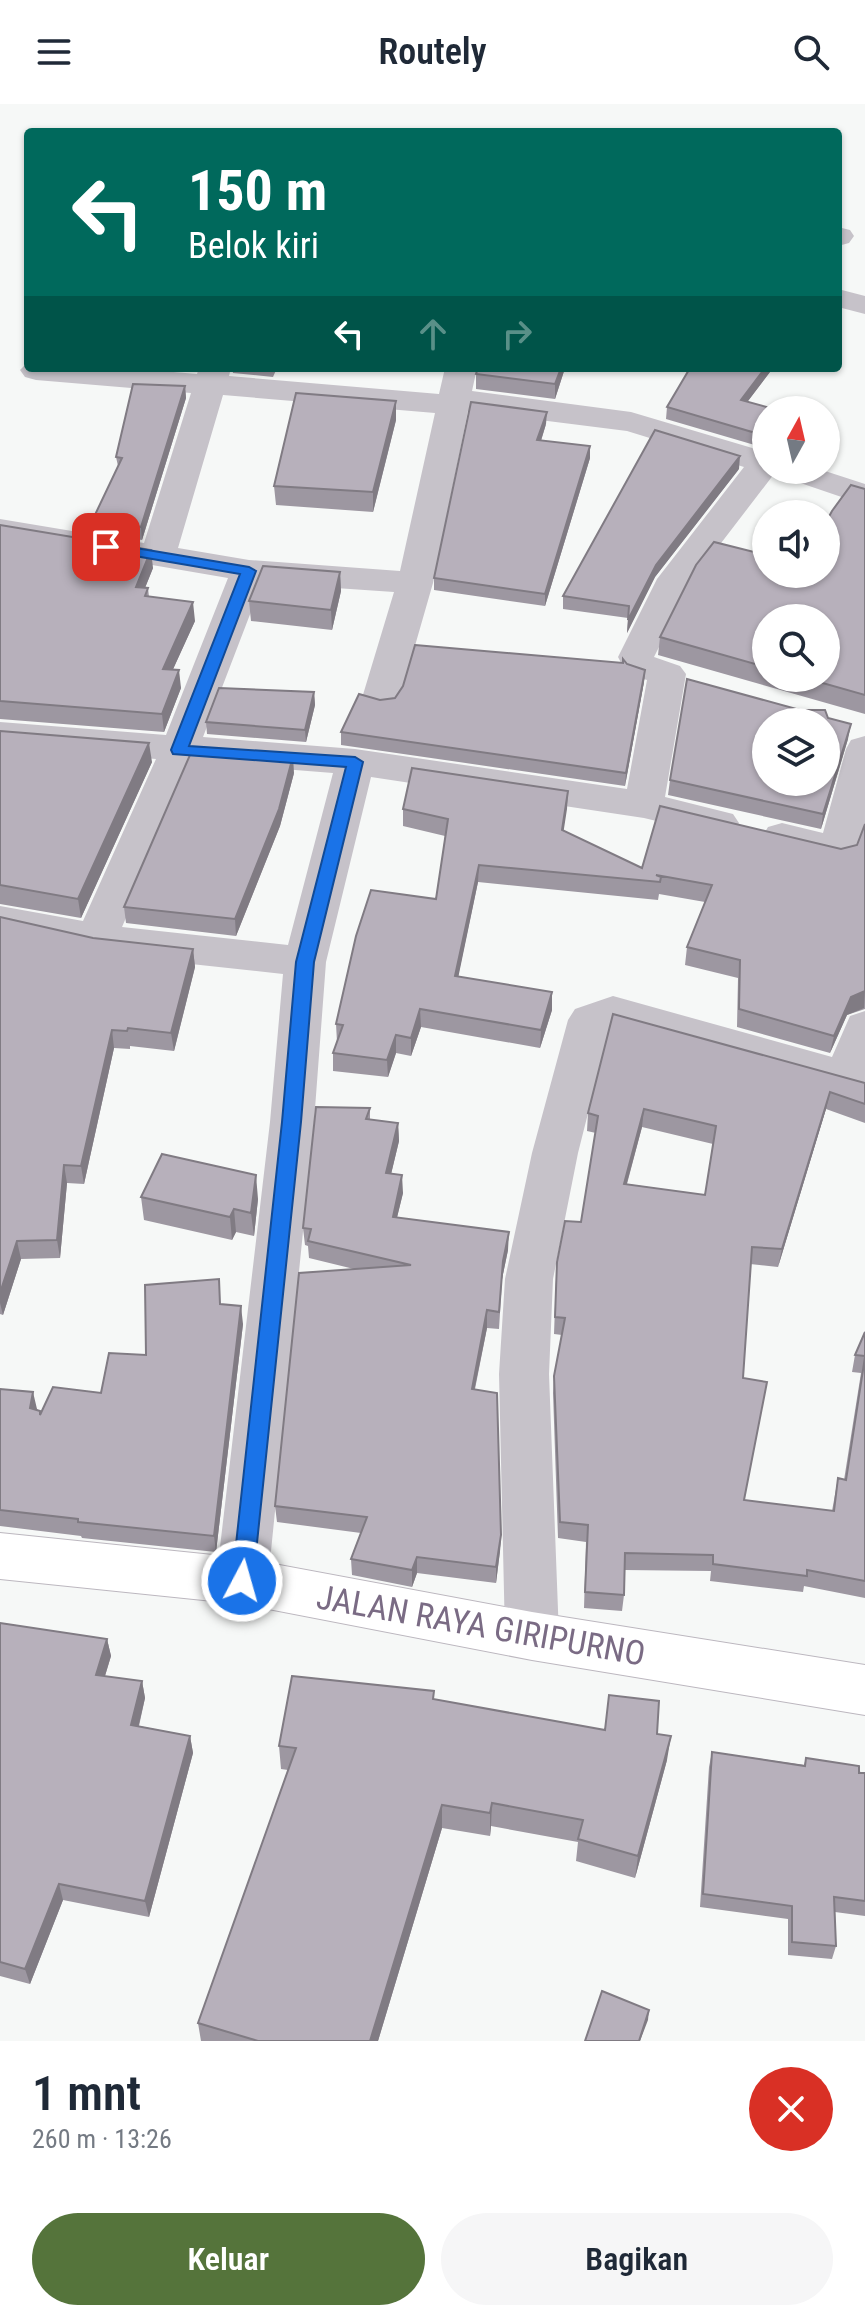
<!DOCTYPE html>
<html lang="id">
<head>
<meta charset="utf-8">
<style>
  body { margin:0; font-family:"Roboto Condensed",sans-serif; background:#f6f6f7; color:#1f2937; height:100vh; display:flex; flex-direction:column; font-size:30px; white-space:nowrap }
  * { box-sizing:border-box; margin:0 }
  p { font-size:26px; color:#747a83 }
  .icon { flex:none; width:44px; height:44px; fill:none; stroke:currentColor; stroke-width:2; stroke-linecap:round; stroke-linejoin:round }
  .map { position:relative; height:1937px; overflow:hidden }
  .sheet { display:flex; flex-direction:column; background:#fff; flex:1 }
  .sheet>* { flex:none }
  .hud { position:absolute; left:24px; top:24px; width:818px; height:244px; border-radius:8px; box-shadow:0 2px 6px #0004; background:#00695c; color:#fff; overflow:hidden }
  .needle { width:52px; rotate:8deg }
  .fabs { position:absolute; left:752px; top:292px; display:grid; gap:16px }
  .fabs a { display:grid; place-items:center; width:88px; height:88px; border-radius:50%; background:#fff; box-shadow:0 2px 6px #0004; font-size:40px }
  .pin { position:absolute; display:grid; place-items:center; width:68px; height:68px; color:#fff; margin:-34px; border-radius:16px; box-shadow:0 4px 12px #0006 }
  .me { position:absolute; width:88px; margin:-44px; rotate:6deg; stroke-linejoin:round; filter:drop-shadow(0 0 6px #0008) }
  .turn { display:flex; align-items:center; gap:28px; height:168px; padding:0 32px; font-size:36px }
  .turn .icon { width:104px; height:104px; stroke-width:2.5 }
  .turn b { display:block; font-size:56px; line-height:68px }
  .lanes { display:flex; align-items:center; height:76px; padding:0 32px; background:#0003; justify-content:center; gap:40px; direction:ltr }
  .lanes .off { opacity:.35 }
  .round { display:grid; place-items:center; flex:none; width:84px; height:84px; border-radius:42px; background:#f6f6f7 }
  .head { display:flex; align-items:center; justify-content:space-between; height:136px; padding:0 32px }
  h1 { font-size:48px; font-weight:600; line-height:60px }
  .cta { display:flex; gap:16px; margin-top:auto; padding:16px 32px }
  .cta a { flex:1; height:92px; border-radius:48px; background:#55743b; color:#fff; font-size:32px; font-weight:600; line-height:92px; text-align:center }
  .cta a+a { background:#f6f6f7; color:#1f2937 }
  header { display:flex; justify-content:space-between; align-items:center; height:104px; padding:0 32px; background:#fff; font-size:36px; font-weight:600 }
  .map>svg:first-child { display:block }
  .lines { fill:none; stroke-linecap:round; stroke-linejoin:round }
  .secondary-casing { stroke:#bcb7bf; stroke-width:2 }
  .minor { fill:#c6c2c9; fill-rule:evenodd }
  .secondary { fill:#fff; fill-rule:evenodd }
  .wall { fill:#9d97a1; fill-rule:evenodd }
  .shaded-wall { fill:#807b83 }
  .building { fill:#b7b0bb; stroke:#807b83; stroke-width:2; fill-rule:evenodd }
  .route { fill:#1a73e8; stroke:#114b97; stroke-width:2 }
  .labels { text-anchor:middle; stroke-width:8; stroke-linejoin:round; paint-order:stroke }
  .near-street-label { font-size:34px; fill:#7a6b84; stroke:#fff }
</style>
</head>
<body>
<header><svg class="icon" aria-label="menu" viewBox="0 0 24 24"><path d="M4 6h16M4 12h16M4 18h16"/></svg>Routely<svg class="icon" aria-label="search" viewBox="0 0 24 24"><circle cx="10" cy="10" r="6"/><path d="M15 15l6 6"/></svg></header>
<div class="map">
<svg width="865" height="1937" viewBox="0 0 865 1937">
  <rect width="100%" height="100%" fill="#f6f8f7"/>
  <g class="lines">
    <g class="secondary-casing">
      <path id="secondary" d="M0 1429 242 1454 532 1508 865 1561V1611L532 1556 242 1500 0 1475Z"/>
    </g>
    <path class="minor" d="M838 123 850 126 854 132 849 139 838 142Z
      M838 185 865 192V210L838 203Z
      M28 258V264H127L197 270 199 264H231L229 272 439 290 445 264H477L472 287 631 308 766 348V366H822L865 380V401L774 370 692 477 654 553 680 562 686 570 665 693 733 710 739 719 733 728 719 732 644 714 371 673 326 858 314 1018 268 1477 261 1494 242 1500 223 1494 216 1477 270 1018 283 870 98 850 0 830V802L83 817 156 655 0 642V618L166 631 228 474 0 435V415L144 439 191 289 36 276 25 273 20 266ZM223 291 435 309 400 467 249 456 178 444ZM468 307 627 327 744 363 657 475 618 553 627 570 647 576 627 685 355 645 203 633 262 479 394 488 362 594 368 602 381 606 394 602 400 594 433 479ZM193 658 333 669 288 841 122 823Z
      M865 632V722L853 756 839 760 768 743 762 733 768 723 782 719 823 729 846 645 851 636Z
      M613 892 832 953 850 912 865 907V995L614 924 609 926 578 1049 553 1175 549 1270 559 1532 551 1549 532 1556 513 1549 505 1532 499 1270 505 1175 532 1049 568 916 575 905Z"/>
    <use href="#secondary" class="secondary"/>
  </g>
  <path class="wall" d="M232 264H277L273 273 233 269Z
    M478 264H565L555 295 476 285V270Z
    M690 264H773L747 298 774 305 758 342 666 315 667 303Z
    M185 282 186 294 142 436 94 428 93 415 118 362 116 353Z
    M396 297V316L373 408 276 401 274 382Z
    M546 320 541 337 590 342V354L545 502 434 486V474Z
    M739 365 655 473 627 529 628 514 563 505V492Z
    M865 385V610L658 551 660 533 826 470ZM766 514 826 574H766Z
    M0 421 153 464 145 484H148L149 493 195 517 173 565 181 584 164 628 0 615Z
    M340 468 341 487 332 526 251 517 249 497Z
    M627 560 645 566 644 578 625 682 341 641V628L380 596Z
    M314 588 315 601 306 638 207 630 206 618Z
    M800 606 828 614 848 635 821 725 668 691 670 676Z
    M0 627 152 658 81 814 0 800Z
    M294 669 280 722 236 832 126 819 124 803Z
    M568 687 563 727 642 764 841 745 857 741 865 720V905L847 911 830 949 737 923 738 874 685 861 687 843 705 798 659 790 658 796 478 778 458 872 552 906 540 944 421 923 411 952 396 949 388 973 333 967V949L337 938 336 920 436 795 445 732 403 722V705Z
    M0 813 93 834 193 845 195 863 174 947 130 942V945L114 944 84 1080 67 1079 60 1154 21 1155 3 1211 0 1210Z
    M865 979V1019L826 1005 778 1163 750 1160 743 1274 744 1396 832 1407 838 1374 844 1376 861 1269 852 1268 855 1251 865 1228V1494L804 1482 803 1488 710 1477 711 1467 624 1466V1491L622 1507 584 1504 586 1438 558 1434 553 1289 554 1272 562 1231 554 1230 556 1175 581 1118 596 1029 587 1027 588 1009ZM642 1023 713 1040 705 1091 627 1080Z
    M370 1004V1016L398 1019 399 1037 391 1070 403 1089 397 1113 508 1146 502 1175 499 1225 487 1224 475 1285 501 1431 500 1447 496 1479 417 1469 412 1483 352 1471 351 1455 361 1429 277 1418 275 1402 354 1165 309 1154 308 1142 305 1141 303 1124Z
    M141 1093 258 1095 254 1132 236 1128 232 1136 144 1116Z
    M221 1200 243 1220 216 1448 82 1434 81 1432 0 1422V1285L37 1305 40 1309 101 1289 146 1251Z
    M0 1519 107 1535 111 1552 105 1572 142 1577 145 1594 139 1622 190 1632 193 1649 149 1813 63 1796 30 1880 0 1872Z
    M434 1587V1596L605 1626 657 1630 667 1656 635 1774 576 1757 578 1738 491 1722 490 1732 442 1724 378 1937H201L198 1919 288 1666 281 1665 279 1642Z
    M712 1648 804 1661 806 1654 865 1669V1812L835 1808 836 1842 832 1855 788 1851V1815L700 1803 709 1663Z"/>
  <path class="shaded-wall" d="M561 264H565L555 295V280Z
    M765 264H773L739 309 741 296Z
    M185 282 186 294 142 436 141 423Z
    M396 297V316L373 408V388Z
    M547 308 546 320 537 349V336Z
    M766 318V327L758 342 759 330Z
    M590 342V354L545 502V490Z
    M740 352 739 365 655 473 627 529 628 516 656 461Z
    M151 446 153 464 138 501 136 483Z
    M340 468 341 487 332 526 331 506Z
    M193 498 195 517 165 583 163 565Z
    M179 566 181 584 164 628 162 610Z
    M645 566 644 578 625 682 626 669Z
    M314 588 315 601 306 638 305 626Z
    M851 620 848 635 821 725 823 710Z
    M149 639 152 658 81 814 78 795Z
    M293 652 294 669 280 722 236 832 235 815Z
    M568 687 567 705 561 744 562 726Z
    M479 761 478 778 455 889V872Z
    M193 845 195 863 174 947 171 929Z
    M865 887 864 904 847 911 830 949 834 932 851 893Z
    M552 888V906L540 944 541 926Z
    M420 905 421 923 411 952V934Z
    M112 926 114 944 84 1080 81 1062Z
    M396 931V949L388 973 387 956Z
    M830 988 826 1005 778 1163 782 1145Z
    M644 1005 642 1023 622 1097 624 1080Z
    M398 1019 399 1037 387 1087 386 1069Z
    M64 1061 67 1079 60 1154 57 1136Z
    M256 1071 258 1095 254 1132 251 1109Z
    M402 1071 403 1089 393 1130V1113Z
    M234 1105 236 1128 232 1136 230 1113Z
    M509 1128 508 1146 502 1175 499 1225 503 1157Z
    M17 1137 21 1155 3 1211 0 1199V1189Z
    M241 1202 243 1220 216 1448 214 1432Z
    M487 1206V1224L471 1302 472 1285Z
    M33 1288 37 1305 34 1321 30 1304Z
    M501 1431 500 1447 496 1479V1463Z
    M417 1453V1469L412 1483V1466Z
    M107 1535 111 1552 100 1588 96 1571Z
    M142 1577 145 1594 135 1637 131 1621Z
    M190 1632 193 1649 149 1813 145 1797Z
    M671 1632 667 1656 635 1774 638 1752Z
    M492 1699 491 1722 490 1732V1709Z
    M442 1701V1724L378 1937H370Z
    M59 1780 63 1796 30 1880 25 1865Z
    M649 1906 648 1916 640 1937H639Z"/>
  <path class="building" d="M478 264H561L555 280 476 270Z
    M690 264H765L741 296 774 305 773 306H766V318L759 330 667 303Z
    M133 280 185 282 141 423 93 415 122 354 116 353Z
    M296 289 396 297 373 388 274 382Z
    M471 298 547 308 537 336 590 342 545 490 434 474Z
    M655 326 740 352 656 461 628 516 629 502 563 492Z
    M851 381 865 385V591L805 574H826V514H766V563L660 533 696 461 714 438 766 451V470H826V418L832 407Z
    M0 421 151 446 136 483 148 484 145 492 193 498 163 565 179 566 162 610 0 597Z
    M263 462 340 468 331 506 249 497Z
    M415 541 623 559V555L627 560 645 566 626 669 341 628 359 590 380 596 395 594 403 582Z
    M687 575 800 606H825L828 614 851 620 823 710 670 676ZM766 618H826V678H766Z
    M219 584 314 588 305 626 206 618Z
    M0 627 149 639 78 795 0 781Z
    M193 644 293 652 279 705 235 815 124 803Z
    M412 664 568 687 562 726 642 764 660 702 841 745 857 741 865 720V887L851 893 834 932 739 905 740 856 687 843 712 781 656 771 661 773 660 778 479 761 455 872 552 888 541 926 420 905 411 934 396 931 387 956 333 949 343 921 336 920 356 832 371 786 436 795 448 715 403 705Z
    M0 813 93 834 193 845 171 929 128 924 127 927 112 926 81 1062 64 1061 57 1136 17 1137 0 1189Z
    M613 910 865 979V1000L830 988 782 1145 752 1143 743 1274 767 1278 744 1396 834 1407 838 1374 846 1376 865 1253V1477L807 1466V1472L713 1460V1451L625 1449 624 1491 585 1488 588 1421 560 1418 554 1272 565 1214 555 1213 557 1158 565 1117 581 1118 598 1012 588 1009ZM644 1005 716 1022 705 1091 624 1080Z
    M316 1003 370 1004 366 1015 398 1019 386 1069 402 1071 393 1113 509 1128 503 1157 499 1208 487 1206 472 1285 497 1289 501 1431 496 1463 417 1453 412 1466 351 1455 367 1413 275 1402 299 1169 411 1161 308 1137 311 1125 303 1124Z
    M162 1050 256 1071 251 1109 234 1105 230 1113 141 1093Z
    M219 1175 220 1200 241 1202 214 1432 78 1418V1415L0 1406V1285L33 1288 30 1304 40 1307V1311L53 1283 101 1289 109 1249 146 1251 145 1181Z
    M865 1228V1252L855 1251Z
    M0 1519 107 1535 96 1571 142 1577 131 1621 190 1632 145 1797 59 1780 25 1865 0 1858Z
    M292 1572 434 1587 433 1595 605 1626 609 1591 659 1597 657 1630 671 1632 638 1752 578 1735 583 1716 492 1699 490 1709 442 1701 370 1937H258L198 1919 296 1644 279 1642Z
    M712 1648 805 1662 806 1654 859 1662V1669H865V1797L834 1793 836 1842 792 1838V1802L703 1790Z
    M602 1887 649 1906 639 1937H585Z"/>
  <path class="route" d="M106 439 249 463 256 467 189 642 355 653 363 658 314 858 301 1018 253 1477 250 1484 242 1487 235 1484 232 1477 282 1018 296 858 346 663 173 650 171 646 240 470 100 446 98 443Z"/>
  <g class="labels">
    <g class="near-street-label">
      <text transform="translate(481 1521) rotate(10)" y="12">JALAN RAYA GIRIPURNO</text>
    </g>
  </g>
</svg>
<div class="fabs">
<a><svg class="needle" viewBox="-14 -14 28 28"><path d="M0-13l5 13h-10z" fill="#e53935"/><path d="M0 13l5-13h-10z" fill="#747a83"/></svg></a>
<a><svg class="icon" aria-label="sound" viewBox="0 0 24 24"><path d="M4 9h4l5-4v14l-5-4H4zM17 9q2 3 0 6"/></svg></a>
<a><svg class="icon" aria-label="search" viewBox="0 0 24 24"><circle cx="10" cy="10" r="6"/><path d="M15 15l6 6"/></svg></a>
<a><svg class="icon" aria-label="layers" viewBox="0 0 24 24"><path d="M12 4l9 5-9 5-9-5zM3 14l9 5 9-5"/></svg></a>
</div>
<div class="pin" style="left:106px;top:443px;background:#d93025"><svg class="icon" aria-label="arrive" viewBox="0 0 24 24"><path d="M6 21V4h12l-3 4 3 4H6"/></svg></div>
<svg class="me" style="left:242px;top:1477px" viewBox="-20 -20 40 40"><circle r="17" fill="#1a73e8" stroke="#fff" stroke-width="3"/><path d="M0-11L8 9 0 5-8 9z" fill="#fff"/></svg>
<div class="hud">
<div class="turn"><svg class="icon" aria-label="left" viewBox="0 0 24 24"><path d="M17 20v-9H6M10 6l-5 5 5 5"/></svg><div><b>150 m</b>Belok kiri</div></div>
<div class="lanes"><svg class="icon" aria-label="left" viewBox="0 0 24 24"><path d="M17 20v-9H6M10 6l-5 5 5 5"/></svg><svg class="icon off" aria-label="ahead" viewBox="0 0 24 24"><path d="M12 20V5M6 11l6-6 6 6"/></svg><svg class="icon off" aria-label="right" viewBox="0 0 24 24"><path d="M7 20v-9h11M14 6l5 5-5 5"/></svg></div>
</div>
</div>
<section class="sheet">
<div class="head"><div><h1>1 mnt</h1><p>260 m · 13:26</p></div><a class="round" style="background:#d93025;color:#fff"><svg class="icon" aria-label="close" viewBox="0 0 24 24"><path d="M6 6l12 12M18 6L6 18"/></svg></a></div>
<div class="cta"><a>Keluar</a><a>Bagikan</a></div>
</section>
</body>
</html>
